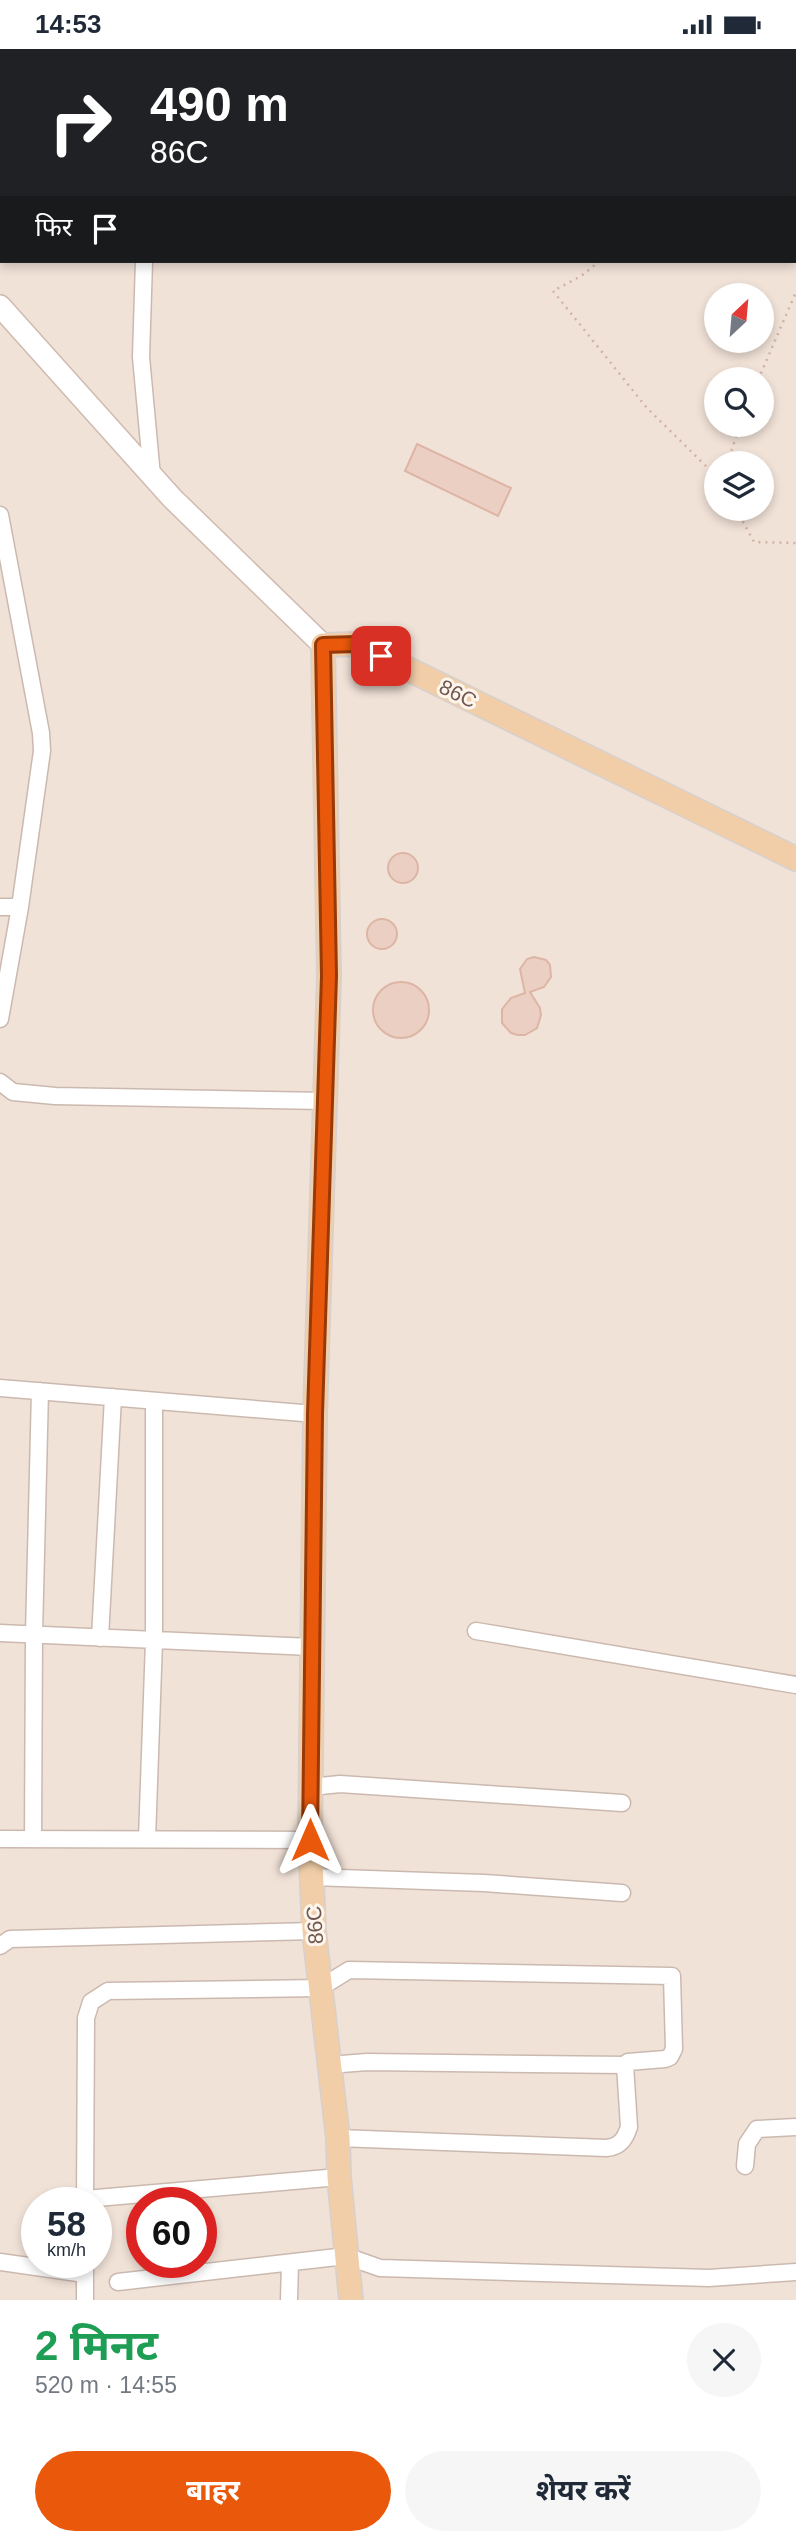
<!DOCTYPE html>
<html lang="hi">
<head>
<meta charset="utf-8">
<style>
  body { margin:0; font-family:Arial,"Noto Sans Devanagari",sans-serif; background:#f6f6f7; color:#1f2937; height:100vh; display:flex; flex-direction:column; font-size:26px; white-space:nowrap }
  * { box-sizing:border-box; margin:0 }
  p { font-size:23px; color:#747a83 }
  .icon { flex:none; width:38px; height:38px; fill:none; stroke:currentColor; stroke-width:2; stroke-linecap:round; stroke-linejoin:round }
  .map { position:relative; height:2251px; overflow:hidden }
  .details { display:flex; flex-direction:column; background:#fff; flex:1 }
  .details>* { flex:none }
  .banner { position:absolute; left:0px; top:0px; width:796px; height:214px; box-shadow:0 4px 10px #0003; background:#202124; color:#fff; overflow:hidden }
  .needle { width:46px; rotate:26deg }
  .tools { position:absolute; left:704px; top:234px; display:grid; gap:14px }
  .tools a { display:grid; place-items:center; width:70px; height:70px; border-radius:50%; background:#fff; box-shadow:0 4px 10px #0003; font-size:35px }
  .speed { position:absolute; left:21px; top:2138px; display:flex; gap:14px; font-size:35px; font-weight:700; text-align:center }
  .speed>* { display:grid; place-content:center; width:91px; height:91px; border-radius:50%; background:#fff; box-shadow:0 4px 10px #0003; line-height:1 }
  .speed small { font-size:18px; font-weight:400 }
  .speed .limit { border:10px solid #d22; background:#fff; color:#111 }
  .pin { position:absolute; display:grid; place-items:center; width:60px; height:60px; color:#fff; margin:-30px; border-radius:14px; box-shadow:0 4px 10px #0006 }
  .me { position:absolute; width:77px; margin:-38px; rotate:0deg; stroke-linejoin:round; filter:drop-shadow(0 0 5px #0008) }
  .turn { display:flex; align-items:center; gap:24px; height:147px; padding:0 35px; font-size:32px }
  .turn .icon { width:91px; height:91px; stroke-width:2.5 }
  .turn b { display:block; font-size:49px; line-height:60px }
  .then { display:flex; align-items:center; height:66px; padding:0 35px; background:#0003; gap:14px; font-size:26px }
  .round { display:grid; place-items:center; flex:none; width:74px; height:74px; border-radius:37px; background:#f6f6f7 }
  .summary { display:flex; align-items:center; justify-content:space-between; height:119px; padding:0 35px }
  h1 { font-size:42px; font-weight:700; line-height:52px; color:#1e9e55 }
  .action { display:flex; gap:14px; margin-top:auto; padding:14px 35px }
  .action a { flex:1; height:80px; border-radius:42px; background:#ea580c; color:#fff; font-size:28px; font-weight:700; line-height:80px; text-align:center }
  .action a+a { background:#f6f6f7; color:#1f2937 }
  .status { display:flex; justify-content:space-between; align-items:center; height:49px; padding:0 35px; background:#fff; direction:ltr }
  .status svg { height:19px; fill:currentColor }
  .map>svg:first-child { display:block }
  .residential { fill:#f1e2d7; fill-rule:evenodd }
  .building { fill:#eccfc3; stroke:#ddb5a5; stroke-width:2 }
  .lines { fill:none; stroke-linecap:round; stroke-linejoin:round }
  .minor-casing { stroke:#cbb9af; stroke-width:19 }
  .secondary-casing { stroke:#cfbab0; stroke-width:24 }
  .primary-casing { stroke:#d7d0ce; stroke-width:26 }
  .path { stroke:#d1b2a6; stroke-width:2.5; stroke-dasharray:2 5; stroke-linecap:butt }
  .minor { stroke:#fff; stroke-width:16 }
  .secondary { stroke:#fff; stroke-width:21 }
  .primary { stroke:#f1cea8; stroke-width:23 }
  .route-casing { stroke:#983908; stroke-width:18 }
  .route { stroke:#ea580c; stroke-width:12 }
  .labels { text-anchor:middle; stroke-width:6; stroke-linejoin:round; paint-order:stroke }
  .street-label { font-size:21px; fill:#71584f; stroke:#fdf6ee }
</style>
</head>
<body>
<div class="status"><b>14:53</b><svg viewBox="0 0 49 12"><path d="M0 12V9h3v3zM5 12V6h3v6zM10 12V3h3v9zM15 12V0h3v12zM26 1h20v11H26zM47 4h2v5h-2z"/></svg></div>
<div class="map">
<svg width="796" height="2251" viewBox="0 0 796 2251">
  <rect width="100%" height="100%" fill="#faf1e8"/>
  <path class="residential" d="M0 0H796V2251H0ZM2 2H794V212H2ZM716 247H761V292H716ZM716 331H761V376H716ZM716 415H761V460H716ZM37 2154H96V2214H37ZM142 2154H201V2214H142Z"/>
  <path class="building" d="M417 395 511 439 498 467 405 422Z
    M388 819a15 15 0 1 1 30 0a15 15 0 1 1-30 0Z
    M367 885a15 15 0 1 1 30 0a15 15 0 1 1-30 0Z
    M534 908 546 911 550 916 551 928 544 938 530 943 540 959 541 966 537 979 525 986H518L511 984 502 974V960L511 949 525 944 520 920 527 910Z
    M373 961a28 28 0 1 1 56 0a28 28 0 1 1-56 0Z"/>
  <g class="lines">
    <g class="minor-casing">
      <path id="minor" d="M215 2 216 0
        M144 212 141 308 152 427
        M0 466 41 684 42 702 20 858 0 970
        M0 858H20
        M0 1033 13 1043 55 1047 325 1052
        M0 1339 315 1365
        M476 1582 796 1636
        M0 1584 312 1598
        M100 1589 113 1348
        M311 1738 340 1735 622 1754
        M0 1790 310 1791
        M33 1790 34 1585 40 1342
        M147 1790 154 1592V1352
        M312 1828 484 1834 622 1844
        M0 1897 10 1890 314 1882
        M329 2016 367 2013 625 2016
        M745 2117 747 2095 757 2080 796 2078
        M85 2150 339 2128
        M85 2154 86 1969 91 1953 108 1942 320 1939 349 1921 672 1927 674 2000 670 2008 665 2010 628 2013 625 2016 629 2078C625 2090 620 2098 606 2099L338 2089
        M0 2213 85 2225
        M118 2233 346 2207 380 2219 709 2229 796 2223
        M85 2251V2216
        M289 2251 290 2214"/>
    </g>
    <g class="secondary-casing">
      <path id="secondary" d="M0 257 172 449 323 596"/>
    </g>
    <g class="primary-casing">
      <path id="primary" d="M351 2251 339 2128 338 2089 314 1882 310 1791 315 1365 329 927 323 596 357 595 796 810"/>
    </g>
    <path class="path" d="M576 2 577 0
      M600 212 581 227 553 242 647 359 716 427
      M758 331 796 243
      M727 415 740 376
      M736 460 754 493 796 494"/>
    <use href="#minor" class="minor"/>
    <use href="#secondary" class="secondary"/>
    <use href="#primary" class="primary"/>
  </g>
  <g class="lines">
    <g class="route-casing">
      <path id="route" d="M310 1791 315 1365 329 927 323 596 357 595 381 607"/>
    </g>
    <use href="#route" class="route"/>
  </g>
  <g class="labels">
    <g class="street-label">
      <text transform="translate(458 645) rotate(26)" y="7">86C</text>
      <text transform="translate(315 1876) rotate(-94)" y="7">86C</text>
    </g>
  </g>
</svg>
<div class="tools">
<a><svg class="needle" viewBox="-14 -14 28 28"><path d="M0-13l5 13h-10z" fill="#e53935"/><path d="M0 13l5-13h-10z" fill="#747a83"/></svg></a>
<a><svg class="icon" aria-label="search" viewBox="0 0 24 24"><circle cx="10" cy="10" r="6"/><path d="M15 15l6 6"/></svg></a>
<a><svg class="icon" aria-label="layers" viewBox="0 0 24 24"><path d="M12 4l9 5-9 5-9-5zM3 14l9 5 9-5"/></svg></a>
</div>
<div class="speed"><div>58<small>km/h</small></div><div class="limit">60</div></div>
<div class="pin" style="left:381px;top:607px;background:#d93025"><svg class="icon" aria-label="arrive" viewBox="0 0 24 24"><path d="M6 21V4h12l-3 4 3 4H6"/></svg></div>
<svg class="me" style="left:310px;top:1791px" viewBox="-20 -20 40 40"><path d="M0-17L14 15 0 8-14 15z" fill="#ea580c" stroke="#fff" stroke-width="4"/></svg>
<div class="banner">
<div class="turn"><svg class="icon" aria-label="right" viewBox="0 0 24 24"><path d="M7 20v-9h11M14 6l5 5-5 5"/></svg><div><b>490 m</b>86C</div></div>
<div class="then">फिर<svg class="icon" aria-label="arrive" viewBox="0 0 24 24"><path d="M6 21V4h12l-3 4 3 4H6"/></svg></div>
</div>
</div>
<section class="details">
<div class="summary"><div><h1>2 मिनट</h1><p>520 m · 14:55</p></div><a class="round"><svg class="icon" aria-label="close" viewBox="0 0 24 24"><path d="M6 6l12 12M18 6L6 18"/></svg></a></div>
<div class="action"><a>बाहर</a><a>शेयर करें</a></div>
</section>
</body>
</html>
